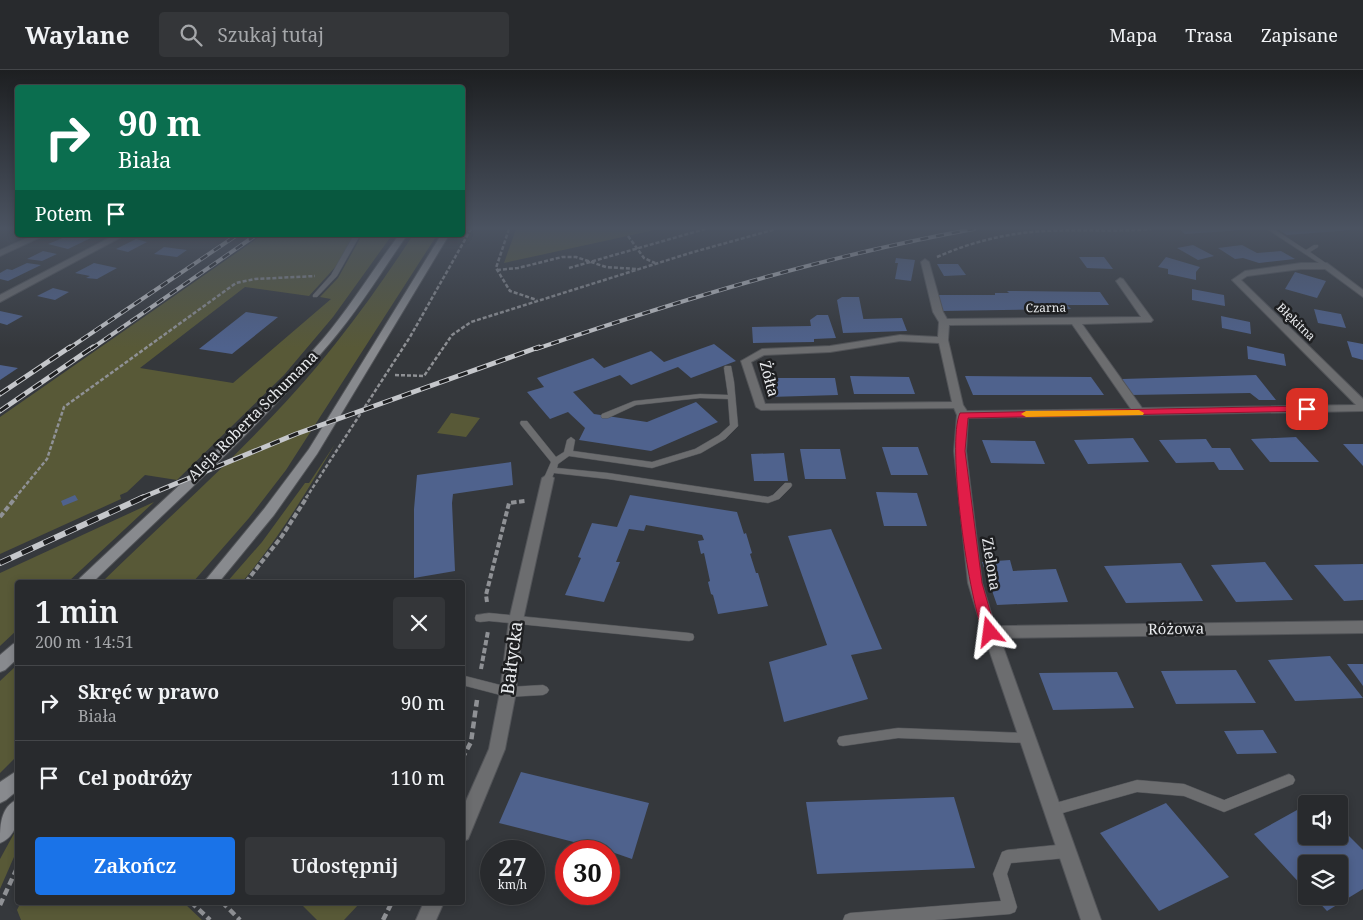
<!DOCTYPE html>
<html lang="pl">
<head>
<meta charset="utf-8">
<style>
  body { margin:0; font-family:"Noto Serif",serif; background:#343639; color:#f1f3f6; height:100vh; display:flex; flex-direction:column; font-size:19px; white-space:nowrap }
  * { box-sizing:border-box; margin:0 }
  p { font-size:16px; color:#a5a7aa }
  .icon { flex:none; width:28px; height:28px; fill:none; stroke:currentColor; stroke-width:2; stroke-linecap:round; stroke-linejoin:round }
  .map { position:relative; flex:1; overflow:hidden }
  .details { position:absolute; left:15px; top:510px; width:450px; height:325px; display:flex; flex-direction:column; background:#282a2d; border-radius:5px; box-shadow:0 2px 8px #0003,0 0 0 1px #444649 }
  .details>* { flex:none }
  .guide { position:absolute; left:15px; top:15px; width:450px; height:152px; border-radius:5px; box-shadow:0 2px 8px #0003,0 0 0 1px #444649; background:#0b6e4f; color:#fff; overflow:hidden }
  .tools { position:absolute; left:1298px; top:725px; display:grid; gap:10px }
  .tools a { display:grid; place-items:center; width:50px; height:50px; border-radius:5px; background:#282a2d; box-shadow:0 2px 8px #0003,0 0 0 1px #444649; font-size:25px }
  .speed { position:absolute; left:480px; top:770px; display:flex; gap:10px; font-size:25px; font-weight:700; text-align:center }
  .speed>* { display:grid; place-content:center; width:65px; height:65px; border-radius:50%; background:#282a2d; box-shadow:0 2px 8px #0003,0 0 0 1px #444649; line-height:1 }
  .speed small { font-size:12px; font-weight:400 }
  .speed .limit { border:8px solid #d22; background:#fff; color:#111 }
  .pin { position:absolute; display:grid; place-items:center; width:42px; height:42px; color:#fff; margin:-21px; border-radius:10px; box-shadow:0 2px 8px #0006 }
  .me { position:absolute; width:55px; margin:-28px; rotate:344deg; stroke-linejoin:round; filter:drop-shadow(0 0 4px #0008) }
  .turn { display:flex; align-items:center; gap:18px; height:105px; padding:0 20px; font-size:22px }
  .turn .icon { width:65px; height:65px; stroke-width:2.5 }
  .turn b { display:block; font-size:35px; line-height:42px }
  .then { display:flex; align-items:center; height:48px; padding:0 20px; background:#0003; gap:10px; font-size:19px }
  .round { display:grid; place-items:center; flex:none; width:52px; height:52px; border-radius:5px; background:#343639 }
  .summary { display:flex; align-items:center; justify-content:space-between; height:85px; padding:0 20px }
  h1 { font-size:30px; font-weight:600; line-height:38px }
  .action { display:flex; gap:10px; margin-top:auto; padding:10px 20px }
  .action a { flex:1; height:58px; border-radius:5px; background:#1a73e8; color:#fff; font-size:20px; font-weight:600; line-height:58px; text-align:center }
  .action a+a { background:#343639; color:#f1f3f6 }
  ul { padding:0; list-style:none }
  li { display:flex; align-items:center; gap:15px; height:75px; padding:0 20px; border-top:1px solid #444649 }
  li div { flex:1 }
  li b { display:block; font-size:19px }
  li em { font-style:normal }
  header { display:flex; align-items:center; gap:30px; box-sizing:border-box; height:70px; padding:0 25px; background:#282a2d; border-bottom:1px solid #444649 }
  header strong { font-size:24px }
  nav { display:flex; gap:28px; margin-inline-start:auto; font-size:18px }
  .search { width:350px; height:45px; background:#343639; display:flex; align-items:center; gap:12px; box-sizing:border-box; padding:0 18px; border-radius:5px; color:#a5a7aa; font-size:19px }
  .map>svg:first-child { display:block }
  .green { fill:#585937 }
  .building { fill:#4f628d }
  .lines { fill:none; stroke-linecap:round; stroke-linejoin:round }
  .service-casing { stroke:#525458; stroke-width:1 }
  .minor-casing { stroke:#525458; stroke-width:2 }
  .secondary-casing { stroke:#525458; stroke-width:2 }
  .path-far2 { stroke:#8f9195; stroke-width:2.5; stroke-dasharray:4 2; stroke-linecap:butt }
  .path-far1 { stroke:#8f9195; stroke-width:4; stroke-dasharray:5.5 2.5; stroke-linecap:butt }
  .path { stroke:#8f9195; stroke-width:4.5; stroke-dasharray:7 4; stroke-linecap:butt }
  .service { fill:#6c6d6f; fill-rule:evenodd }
  .minor { fill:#6c6d6f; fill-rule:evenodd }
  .secondary { fill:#888a8e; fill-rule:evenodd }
  .rail-far2-casing { stroke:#c5c7cb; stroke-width:4 }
  .rail-far1-casing { stroke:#c5c7cb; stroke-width:5 }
  .rail-casing { stroke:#c5c7cb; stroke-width:6 }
  .rail-far2 { stroke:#1e1f21; stroke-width:2.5; stroke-dasharray:8; stroke-linecap:butt }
  .rail-far1 { stroke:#1e1f21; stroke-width:3; stroke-dasharray:10; stroke-linecap:butt }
  .rail { stroke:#1e1f21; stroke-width:4.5; stroke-dasharray:12; stroke-linecap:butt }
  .route { fill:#e11d48; stroke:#92132f }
  .slow { fill:#f59e0b }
  .labels { text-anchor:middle; stroke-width:5; stroke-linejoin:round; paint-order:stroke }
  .far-street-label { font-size:12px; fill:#e8eaed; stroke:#1e1f21 }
  .street-label { font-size:15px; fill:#e8eaed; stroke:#1e1f21 }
  .near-street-label { font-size:18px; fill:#e8eaed; stroke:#1e1f21 }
</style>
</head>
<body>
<header>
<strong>Waylane</strong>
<div class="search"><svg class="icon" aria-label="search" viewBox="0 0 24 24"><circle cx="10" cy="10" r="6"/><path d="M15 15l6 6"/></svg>Szukaj tutaj</div>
<nav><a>Mapa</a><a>Trasa</a><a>Zapisane</a></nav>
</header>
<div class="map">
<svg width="1363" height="850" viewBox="0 0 1363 850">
  <rect width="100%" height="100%" fill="#35383c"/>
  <path class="green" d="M516 159H659L504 193Z
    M262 165H355L339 193 309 226 245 217 140 298 233 313 331 229 320 227 338 208 362 165H392L333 247 284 305 177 410 145 405 127 422 120 425 121 429 0 484V347Z
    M413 165H437L286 400 249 448 193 512H102C181 435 267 361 336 273 363 239 389 202 413 165Z
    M451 343 480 348 466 367 437 363Z
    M335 374C307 421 278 470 242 512H227L262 472 305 413H309Z
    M154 432 68 512H18L17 560 0 576V503Z
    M17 595V686L0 703V611Z
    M17 758V780L0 819V789Z
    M21 832 184 833 202 850H21L17 840Z
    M300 833H360L344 850H317Z"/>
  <path class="building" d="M1179 159H1242V160L1185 164Z
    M1277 159H1351V160L1287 165Z
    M76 165H97L68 179 48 174 65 167 70 168Z
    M136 169 147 172 128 182 116 179Z
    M1193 175 1214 186 1198 190 1177 178Z
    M1242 175 1257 183 1281 181 1295 189 1259 193 1243 188 1235 189 1218 178Z
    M164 177 187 180 177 187 154 184Z
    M43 181 57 184 42 191 27 189Z
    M1079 187H1104L1113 199 1087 198Z
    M1166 187 1200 197 1196 202V210L1168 204V199L1158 197Z
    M896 188 915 190 911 211 895 209 898 193H895Z
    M27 193 41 195 8 211 0 209V203L7 199 12 200Z
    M94 193 117 198 97 209 86 208 90 206 75 203Z
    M937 194H958L966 205 944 206Z
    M1295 202 1326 211 1317 228 1285 219Z
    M53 218 69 222 55 230 37 226Z
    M1192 219 1224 225 1225 236 1192 230Z
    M1007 221 1100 222 1109 235H1067L1071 239 941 241 935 225H995V223H1009Z
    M842 227H859L865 257 863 249 902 248 907 261 843 263 837 230Z
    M1314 239 1341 244 1346 258 1318 253Z
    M0 241 23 246 7 255 0 253Z
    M246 242 278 247 232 284 199 279Z
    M817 245H828L836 268 814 269V272L753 273 752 257 811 256 810 250Z
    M1221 246 1250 252 1251 264 1222 258Z
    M1347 271 1363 274V290L1352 287Z
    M714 274 736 291 691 308 678 297 631 315 620 305 573 322 594 344 647 352 696 332 718 352 651 381 579 370 585 358 568 342 550 349 527 322 544 317 537 308 593 288 604 298 651 281 664 292Z
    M1247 276 1284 284 1286 296 1248 289Z
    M0 295 18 298 0 310Z
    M1256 305 1276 330H1259L1250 323 1131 325 1122 309Z
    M850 306 909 307 915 324H854Z
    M965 306 1091 307 1104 325H973Z
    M769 308H835L838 325 769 327Z
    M1296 367 1319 392H1270L1251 369Z
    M1133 368 1149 392 1088 394 1074 370Z
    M1206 369 1212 378H1230L1244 400H1219L1214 392 1176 393 1159 370Z
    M982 370 1035 371 1045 394 991 393Z
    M1343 374H1363V396Z
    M882 377H918L928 405H891Z
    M800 379H840L846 409H805Z
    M784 383 788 411H754L751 384Z
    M511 392 513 415 453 424 452 433 455 501 414 508V439L417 405Z
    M876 422 917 423 927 456H884Z
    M75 425 78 430 63 436 61 431Z
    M630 425 737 442 744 464 746 463 752 483 750 484 756 503H758L768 536 718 544 713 525 711 524 708 512 710 511 704 483 701 484 698 471 704 470 702 465 646 455 644 461 629 459 616 492H620L604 532 565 525 581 488 578 487 592 453 617 457Z
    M831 459 882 579 851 585 868 629 784 652 769 592 827 575 788 466Z
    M1010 490 1013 501 1056 499 1068 532 997 535 982 492Z
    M1265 492 1293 530 1236 532 1211 495Z
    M1181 493 1203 531 1126 533 1104 496Z
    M1363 494V530L1344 531 1314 495Z
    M1330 586 1363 628 1295 631 1268 590Z
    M1347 594H1363V616Z
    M1236 600 1256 633 1176 634 1161 601Z
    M1117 602 1134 638 1053 640 1039 603Z
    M1263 660 1277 683 1237 684 1224 661Z
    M521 702 649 733 632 789 609 781 499 753Z
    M954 727 975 798 817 804 806 732Z
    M1166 733 1229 807 1159 841 1100 763Z
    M1306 735V766H1339V756L1363 780V819L1327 841 1313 826H1339V794H1306V820L1254 764Z"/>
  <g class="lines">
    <g class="service-casing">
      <path id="service" d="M1267 159H1274L1306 180 1314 175H1318V177L1310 182 1330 196 1325 197Z
        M354 165H360L337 206 317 227H313V225L331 205Z
        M725 296H731L734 312 738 356 725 369 701 383 652 398 569 386 558 394 557 398 608 403 768 427 773 425 785 413H791L792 415 791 417 779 429 768 433 608 409 554 403 551 410H545L544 408 551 392 521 355 520 353 521 351H527L556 387 564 382 567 370 571 367 575 370 573 381 652 392 695 379 719 365 730 355 728 329 700 328 636 335 608 348H602L601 346 602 344 634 331 700 324 728 325 724 298Z
        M489 543 689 563 693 564 694 567 693 570 689 571 489 551 480 552 476 551 475 548 476 545Z
        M465 606 508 617 543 615 547 617 549 620 547 623 543 625 508 627 462 615V607Z
        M898 658 1027 663 1031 664 1033 668 1031 672 1027 673 898 668 843 676 839 675 837 671 839 667 843 666Z
        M1289 704 1293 706 1295 710 1293 714 1224 742 1184 726 1137 722 1052 746 1048 744 1046 740 1048 736 1052 734 1137 710 1184 714 1224 730Z
        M1067 774 1072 776 1074 781 1072 786 1067 788 1011 793 1007 804 1017 837 1015 842 1010 844 935 850H843L845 845 850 843 1001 831 993 804 1002 782 1007 780Z"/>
    </g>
    <g class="minor-casing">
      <path id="minor" d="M34 165H45L0 186V180Z
        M115 165H125L0 232V225Z
        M925 189 929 192 943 242 947 249 1141 247 1116 211 1120 208 1123 209 1153 250 1151 252 1082 254 1142 338 1356 335 1232 210 1245 201 1301 193H1327L1363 220V227L1325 199H1301L1247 206 1241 210 1363 329V341L968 348 966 381 982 513 995 556 1363 551V563L1000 568 1101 850H1081L983 562 968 513 954 381 957 345 954 338 761 340 756 337 741 291 762 279 830 276 900 265 938 267 939 252 933 242 921 192ZM1072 254 1131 339 967 341 963 335 948 270 949 255ZM900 271 939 273 952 332 765 334 751 292 764 285 830 282Z
        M548 404 554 408 523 550 516 622 505 679 468 769 462 772V740L489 679 500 622 509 550 542 408Z
        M424 832H444L436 850H416Z"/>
    </g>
    <g class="secondary-casing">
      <path id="secondary" d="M399 165H407C382 201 359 239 330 273 258 359 173 434 93 512H78L80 508C162 430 249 355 323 269 351 236 373 199 399 165Z
        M441 165H449L317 384 274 445 219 512H204L264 439 309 379Z
        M18 572V588L5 600 0 602V585L13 574Z
        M18 700V720L6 730 0 733V712Z
        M18 729C18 746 19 765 0 773 0 756 0 737 18 729Z"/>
    </g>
    <path class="path-far2" d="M509 159 496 198 510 221 537 230
      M628 166 644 188 655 193
      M937 187C971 172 1007 163 1044 161 1080 159 1115 162 1151 159
      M569 198 705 159
      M497 200 518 198 562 187H576L606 197 636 199
      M395 305 424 306 452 265 471 252 690 183 776 159
      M15 428 47 389 64 337 236 213 255 209 315 206
      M306 428 410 267 471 159"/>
    <path class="path-far1" d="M0 447 16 427
      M246 512 282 466 307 427
      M487 532 486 525 509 433 525 431
      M481 599 488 561"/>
    <path class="path" d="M462 689 471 672 477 630
      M191 832 210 850
      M222 832 240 850
      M0 835 18 796
      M383 850 392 832"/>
    <use href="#service" class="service"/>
    <use href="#minor" class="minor"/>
    <use href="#secondary" class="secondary"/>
    <g class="rail-far2-casing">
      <path id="rail-far2" d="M68 279 237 165
        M91 279 256 165
        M536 279C680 230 824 186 974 159"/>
    </g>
    <g class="rail-far1-casing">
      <path id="rail-far1" d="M0 324 70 277
        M0 341 93 277
        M141 428 296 364 539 277"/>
    </g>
    <g class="rail-casing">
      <path id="rail" d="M0 493 144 427"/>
    </g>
    <use href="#rail-far2" class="rail-far2"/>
    <use href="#rail-far1" class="rail-far1"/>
    <use href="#rail" class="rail"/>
  </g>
  <linearGradient id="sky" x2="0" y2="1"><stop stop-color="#1d1f21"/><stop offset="0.57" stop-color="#4b5361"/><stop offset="1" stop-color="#4b5361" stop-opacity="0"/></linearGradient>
  <rect width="1363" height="278" fill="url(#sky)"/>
  <path class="route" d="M1307 336 1312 339 1311 341 968 348 965 381 982 513 996 562 994 566 990 568 985 566C969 535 946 372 960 343Z"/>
  <path class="slow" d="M1139 340 1144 343 1143 345 1026 347 1021 344 1026 341Z"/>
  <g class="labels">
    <g class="far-street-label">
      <text transform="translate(1046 238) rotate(-1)" y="4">Czarna</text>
      <text transform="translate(1296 252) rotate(44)" y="4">Błękitna</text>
    </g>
    <g class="street-label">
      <text transform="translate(769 309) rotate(75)" y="5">Żółta</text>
      <text transform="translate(253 346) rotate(-45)" y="5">Aleja Roberta Schumana</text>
      <text transform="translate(991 494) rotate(81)" y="5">Zielona</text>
      <text transform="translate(1176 559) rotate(-1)" y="5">Różowa</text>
    </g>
    <g class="near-street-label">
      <text transform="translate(512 588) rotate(-83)" y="6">Bałtycka</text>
    </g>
  </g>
</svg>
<div class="tools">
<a><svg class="icon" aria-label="sound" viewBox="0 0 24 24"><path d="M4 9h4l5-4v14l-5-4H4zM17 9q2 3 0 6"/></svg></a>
<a><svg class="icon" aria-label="layers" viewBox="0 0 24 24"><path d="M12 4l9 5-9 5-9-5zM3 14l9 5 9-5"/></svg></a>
</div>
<div class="speed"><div>27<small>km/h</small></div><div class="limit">30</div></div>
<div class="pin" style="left:1307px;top:339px;background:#d93025"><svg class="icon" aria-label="arrive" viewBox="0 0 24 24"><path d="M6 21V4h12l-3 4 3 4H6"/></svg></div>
<svg class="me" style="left:990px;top:562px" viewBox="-20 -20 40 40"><path d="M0-17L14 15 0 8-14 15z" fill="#e11d48" stroke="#fff" stroke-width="4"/></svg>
<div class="guide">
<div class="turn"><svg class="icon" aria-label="right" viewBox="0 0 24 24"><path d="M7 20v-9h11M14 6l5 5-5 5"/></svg><div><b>90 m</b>Biała</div></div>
<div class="then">Potem<svg class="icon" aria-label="arrive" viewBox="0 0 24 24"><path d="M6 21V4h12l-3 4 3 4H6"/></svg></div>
</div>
<section class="details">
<div class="summary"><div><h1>1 min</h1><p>200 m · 14:51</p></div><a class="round"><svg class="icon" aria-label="close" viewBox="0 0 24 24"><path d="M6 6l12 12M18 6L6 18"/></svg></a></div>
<ul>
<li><svg class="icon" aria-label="right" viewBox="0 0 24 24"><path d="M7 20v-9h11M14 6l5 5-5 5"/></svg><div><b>Skręć w prawo</b><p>Biała</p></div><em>90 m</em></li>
<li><svg class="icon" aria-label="arrive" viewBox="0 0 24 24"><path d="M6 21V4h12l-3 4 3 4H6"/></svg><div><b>Cel podróży</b></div><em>110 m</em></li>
</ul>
<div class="action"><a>Zakończ</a><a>Udostępnij</a></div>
</section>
</div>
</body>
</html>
